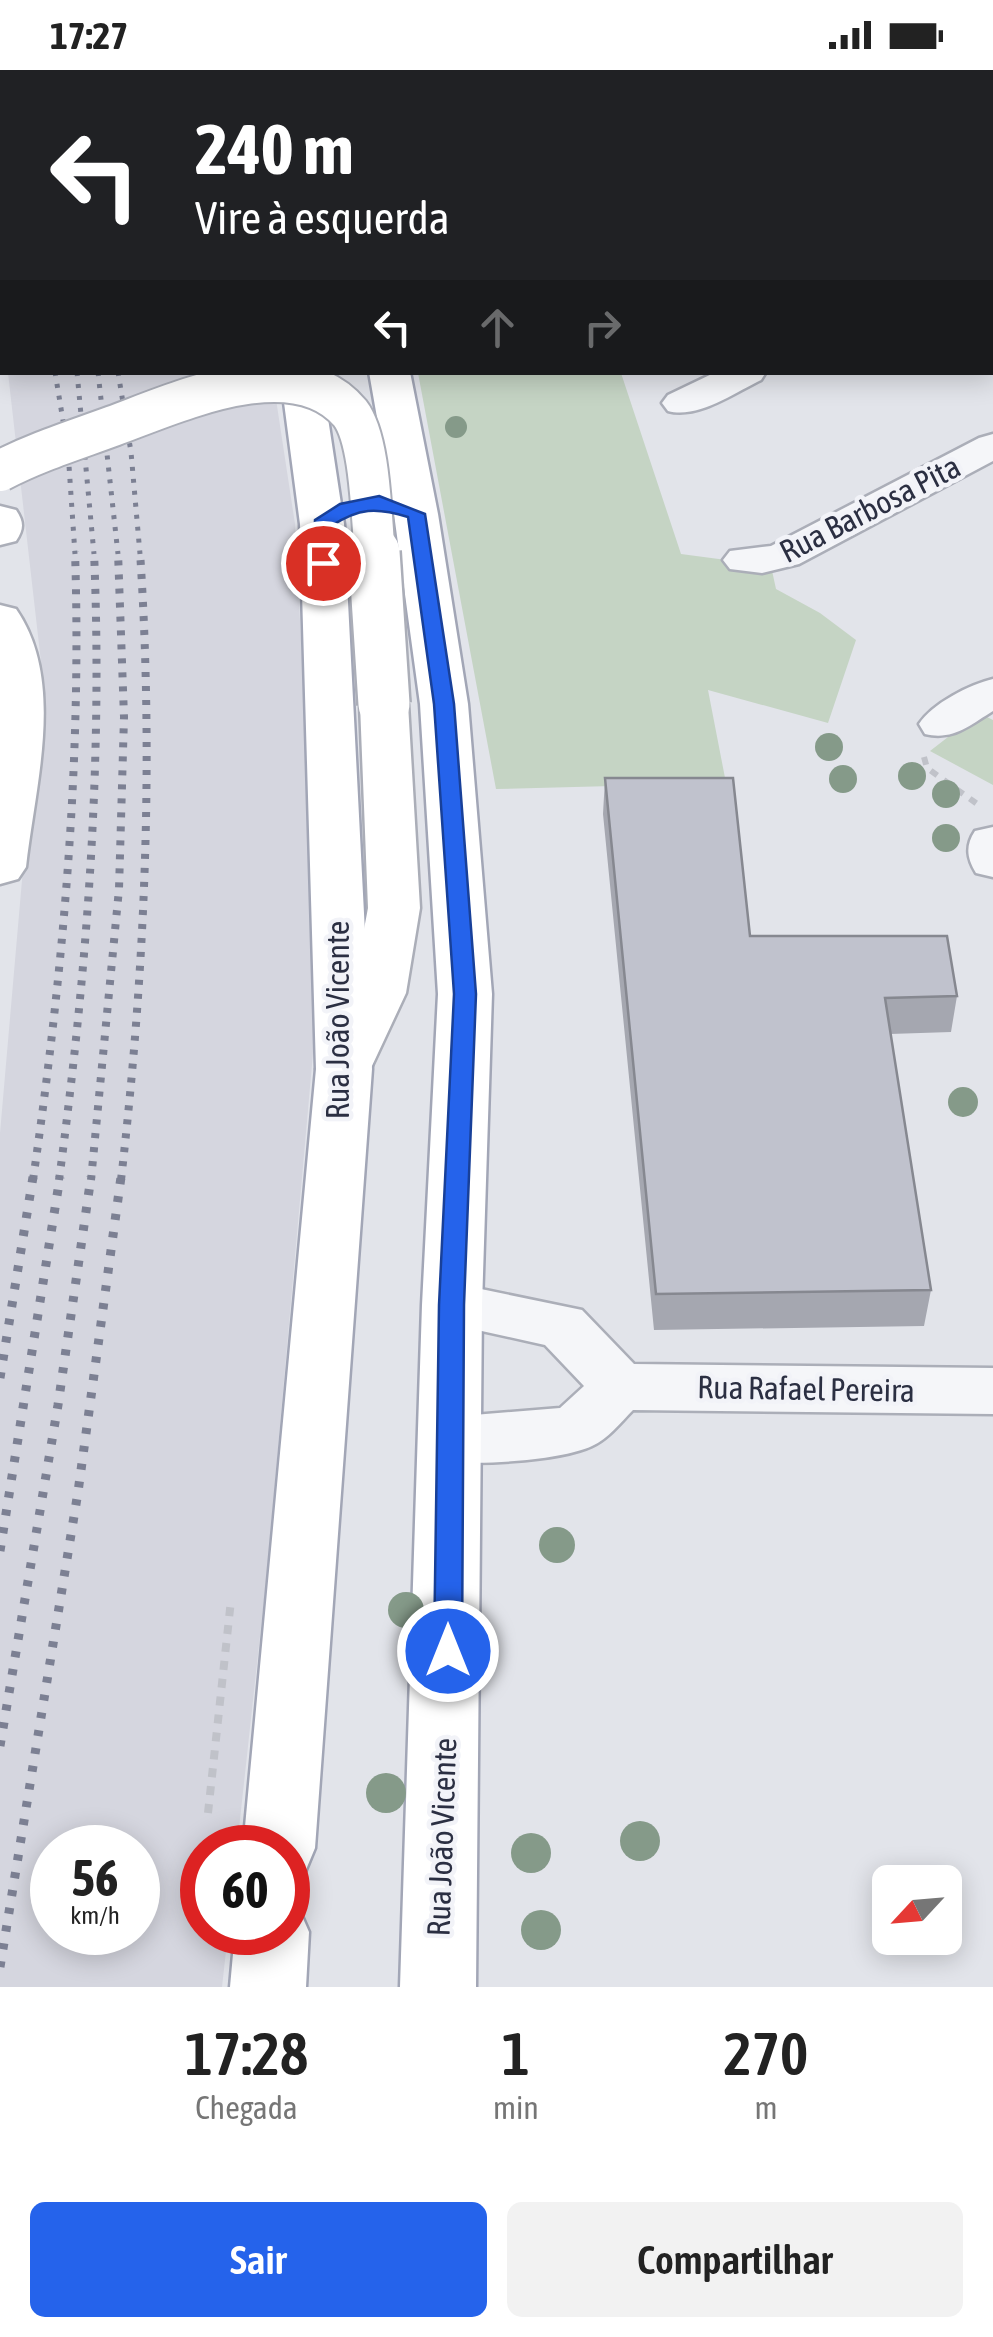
<!DOCTYPE html>
<html lang="pt">
<head>
<meta charset="utf-8">
<style>
  body { margin:0; font-family:"Asap Condensed",sans-serif; background:#f2f2f2; color:#222; height:100vh; display:flex; flex-direction:column; font-size:38px; white-space:nowrap }
  * { box-sizing:border-box; margin:0 }
  p { font-size:32px; color:#767676 }
  .icon { flex:none; width:55px; height:55px; fill:none; stroke:currentColor; stroke-width:2; stroke-linecap:round; stroke-linejoin:round }
  .map { position:relative; height:1917px; overflow:hidden }
  .side { display:flex; flex-direction:column; background:#fff; flex:1 }
  .side>* { flex:none }
  .hud { position:absolute; left:0px; top:0px; width:995px; height:305px; box-shadow:0 5px 25px #0003; background:#202124; color:#fff; overflow:hidden }
  .needle { width:65px; rotate:244deg }
  .controls { position:absolute; left:872px; top:1795px; display:grid; gap:20px }
  .controls a { display:grid; place-items:center; width:90px; height:90px; border-radius:15px; background:#fff; box-shadow:0 5px 25px #0003; font-size:50px }
  .speed { position:absolute; left:30px; top:1755px; display:flex; gap:20px; font-size:50px; font-weight:700; text-align:center }
  .speed>* { display:grid; place-content:center; width:130px; height:130px; border-radius:50%; background:#fff; box-shadow:0 5px 25px #0003; line-height:1 }
  .speed small { font-size:25px; font-weight:400 }
  .speed .limit { border:15px solid #d22; background:#fff; color:#111 }
  .pin { position:absolute; display:grid; place-items:center; width:85px; height:85px; color:#fff; margin:-42px; border:5px solid #fff; border-radius:50%; box-shadow:0 2px 10px #0007 }
  .me { position:absolute; width:110px; margin:-55px; rotate:0deg; stroke-linejoin:round; filter:drop-shadow(0 0 8px #0008) }
  .turn { display:flex; align-items:center; gap:35px; height:210px; padding:0 30px; font-size:45px }
  .turn .icon { width:130px; height:130px; stroke-width:2.5 }
  .turn b { display:block; font-size:70px; line-height:85px }
  .lanes { display:flex; align-items:center; height:95px; padding:0 30px; background:#0003; justify-content:center; gap:50px; direction:ltr }
  .lanes .off { opacity:.35 }
  .eta { display:flex; justify-content:space-evenly; align-items:center; height:170px; text-align:center }
  .eta b { font-size:60px; font-weight:600; line-height:70px }
  .button { display:flex; gap:20px; margin-top:auto; padding:20px 30px }
  .button a { flex:1; height:115px; border-radius:15px; background:#2563eb; color:#fff; font-size:40px; font-weight:600; line-height:115px; text-align:center }
  .button a+a { background:#f2f2f2; color:#222 }
  .status { display:flex; justify-content:space-between; align-items:center; height:70px; padding:0 50px; background:#fff; direction:ltr }
  .status svg { height:28px; fill:currentColor }
  .map>svg:first-child { display:block }
  .built { fill:#d5d6df; fill-rule:evenodd }
  .green { fill:#c5d4c4 }
  .lines { fill:none; stroke-linecap:round; stroke-linejoin:round }
  .minor-casing { stroke:#abaeb8; stroke-width:5 }
  .secondary-casing { stroke:#abaeb8; stroke-width:5 }
  .primary-casing { stroke:#a2a6b6; stroke-width:5 }
  .path-far1 { stroke:#c0c2c9; stroke-width:6; stroke-dasharray:8 8; stroke-linecap:butt }
  .path { stroke:#c0c2c9; stroke-width:8; stroke-dasharray:9 9; stroke-linecap:butt }
  .minor { fill:#f5f6f9; fill-rule:evenodd }
  .secondary { fill:#fff; fill-rule:evenodd }
  .primary { fill:#fff; fill-rule:evenodd }
  .rail-far2 { stroke:#7c8093; stroke-width:5; stroke-dasharray:4 8; stroke-linecap:butt }
  .rail-far1 { stroke:#7c8093; stroke-width:8; stroke-dasharray:5 9; stroke-linecap:butt }
  .rail { stroke:#7c8093; stroke-width:9; stroke-dasharray:6 12; stroke-linecap:butt }
  .secondary-bridge-far1-casing { stroke:#abaeb8; stroke-width:44; stroke-linecap:butt }
  .secondary-bridge-casing { stroke:#abaeb8; stroke-width:56; stroke-linecap:butt }
  .secondary-bridge-far1 { stroke:#fff; stroke-width:40 }
  .secondary-bridge { stroke:#fff; stroke-width:51 }
  .tree { fill:#859a89 }
  .wall { fill:#a5a7b0 }
  .building { fill:#c0c2cd; stroke:#868890; stroke-width:2.5 }
  .route { fill:#2563eb; stroke:#184099; stroke-width:2.5 }
  .labels { text-anchor:middle; stroke-width:9; stroke-linejoin:round; paint-order:stroke }
  .street-label { font-size:32px; fill:#2b2f42; stroke:#f2f3f8 }
</style>
</head>
<body>
<div class="status"><b>17:27</b><svg viewBox="0 0 49 12"><path d="M0 12V9h3v3zM5 12V6h3v6zM10 12V3h3v9zM15 12V0h3v12zM26 1h20v11H26zM47 4h2v5h-2z"/></svg></div>
<div class="map">
<svg width="993" height="1917" viewBox="0 0 993 1917">
  <rect width="100%" height="100%" fill="#e2e4ea"/>
  <path class="built" d="M0 0 182 2H2V251Z
    M8 303H272L295 454 311 765 315 961 267 1502 237 1777 202 1778V1862L228 1863 222 1917H0V1063L41 592ZM52 1778H138V1862H52Z"/>
  <path class="green" d="M418 303H621L681 484 771 496 776 519 820 543 856 570 828 653 708 620 726 713 496 719Z
    M979 643 993 650V715L930 681Z"/>
  <g class="lines">
    <g class="minor-casing">
      <path id="minor" d="M628 0H660L662 2H630Z
        M992 96H993V116H992Z
        M992 175H993V197H992Z
        M992 235H993V257H992Z
        M716 302H766L761 310C734 323 698 349 668 341L662 333 668 325Z
        M993 364V391L799 494 762 503 730 499 723 490 730 481 771 476 979 368Z
        M993 609V641C970 655 953 671 925 664L919 654C933 633 969 615 993 609Z
        M993 757V807L976 803C967 788 965 776 975 761Z
        M452 1213 582 1240 634 1294 993 1298V1344L633 1340C620 1353 608 1369 592 1376 561 1391 460 1398 429 1388L420 1371 429 1354 449 1347 560 1338 584 1316 545 1275 432 1250 424 1235 432 1220Z"/>
    </g>
    <g class="secondary-casing">
      <path id="secondary" d="M0 436 16 440C24 452 24 459 16 471L0 475Z
        M0 535 16 539C66 611 35 715 26 797L18 809 0 814Z
        M384 619 401 623 408 634 420 838 406 923 364 1013 344 1019 324 1013 316 999 352 923 368 838 360 634 367 623Z"/>
    </g>
    <g class="primary-casing">
      <path id="primary" d="M192 0H226L227 2H193Z
        M280 302H321L344 454 372 999 315 1778 305 1802 288 1808V1778H243L316 999 300 454Z
        M369 302H410L438 444 468 634 492 924 482 1235 476 1917H400L422 1235 438 924 420 634 394 444Z
        M288 1833 298 1837 309 1862 306 1917H230L235 1862H288Z"/>
    </g>
    <path class="path-far1" d="M924 687 927 698 980 736"/>
    <path class="path" d="M208 1743 231 1530"/>
    <use href="#minor" class="minor"/>
    <use href="#secondary" class="secondary"/>
    <use href="#primary" class="primary"/>
    <path class="rail-far2" d="M0 32 2 38
      M0 107 2 115
      M55 302 68 381 75 484
      M77 302 94 484
      M98 302 118 484
      M118 302 131 382 140 484"/>
    <path class="rail-far1" d="M33 1110C63 902 82 692 75 482
      M59 1110C87 902 103 692 94 482
      M91 1110 119 819 124 647 118 482
      M121 1110C145 902 154 691 140 482"/>
    <path class="rail" d="M0 1308 33 1107
      M0 1481 60 1107
      M0 1676 58 1335 91 1107
      M0 1897 78 1422 121 1107"/>
    <g class="secondary-bridge-far1-casing">
      <path id="secondary-bridge-far1" d="M0 401C36 382 75 370 113 356 176 333 295 277 350 343 371 370 371 449 375 484"/>
    </g>
    <g class="secondary-bridge-casing">
      <path id="secondary-bridge" d="M374 482 384 634"/>
    </g>
    <use href="#secondary-bridge-far1" class="secondary-bridge-far1"/>
    <use href="#secondary-bridge" class="secondary-bridge"/>
  </g>
  <g class="tree">
    <circle cx="456" cy="357" r="11"/>
    <circle cx="829" cy="677" r="14"/>
    <circle cx="912" cy="706" r="14"/>
    <circle cx="843" cy="709" r="14"/>
    <circle cx="946" cy="724" r="14"/>
    <circle cx="946" cy="768" r="14"/>
    <circle cx="963" cy="1032" r="15"/>
    <circle cx="557" cy="1475" r="18"/>
    <circle cx="406" cy="1540" r="18"/>
    <circle cx="386" cy="1723" r="20"/>
    <circle cx="640" cy="1771" r="20"/>
    <circle cx="531" cy="1783" r="20"/>
    <circle cx="541" cy="1860" r="20"/>
  </g>
  <path class="wall" d="M752 0H891L893 2H752Z
    M967 0H993V16L992 2H971Z
    M605 708 750 866 957 926 951 962 890 964 931 1220 924 1256 654 1260 603 744Z"/>
  <path class="building" d="M319 0H502L503 2H319Z
    M767 0H891L893 2H769Z
    M605 708H733L750 866H947L957 926 885 928 931 1220 656 1224Z"/>
  <path class="route" d="M379 426 425 444 454 634 476 924 464 1235 462 1581 458 1590 448 1593 438 1590 434 1581 439 1235 454 924 434 634 408 447C376 437 359 438 331 456L330 497H317L314 493 315 450 340 434Z"/>
  <g class="labels">
    <g class="street-label">
      <text transform="translate(870 439) rotate(-27)" y="11">Rua Barbosa Pita</text>
      <text transform="translate(338 950) rotate(-90)" y="11">Rua João Vicente</text>
      <text transform="translate(806 1319) rotate(1)" y="11">Rua Rafael Pereira</text>
      <text transform="translate(442 1767) rotate(-88)" y="11">Rua João Vicente</text>
    </g>
  </g>
</svg>
<div class="controls">
<a><svg class="needle" viewBox="-14 -14 28 28"><path d="M0-13l5 13h-10z" fill="#e53935"/><path d="M0 13l5-13h-10z" fill="#767676"/></svg></a>
</div>
<div class="speed"><div>56<small>km/h</small></div><div class="limit">60</div></div>
<div class="pin" style="left:323px;top:493px;background:#d93025"><svg class="icon" aria-label="arrive" viewBox="0 0 24 24"><path d="M6 21V4h12l-3 4 3 4H6"/></svg></div>
<svg class="me" style="left:448px;top:1581px" viewBox="-20 -20 40 40"><circle r="17" fill="#2563eb" stroke="#fff" stroke-width="3"/><path d="M0-11L8 9 0 5-8 9z" fill="#fff"/></svg>
<div class="hud">
<div class="turn"><svg class="icon" aria-label="left" viewBox="0 0 24 24"><path d="M17 20v-9H6M10 6l-5 5 5 5"/></svg><div><b>240 m</b>Vire à esquerda</div></div>
<div class="lanes"><svg class="icon" aria-label="left" viewBox="0 0 24 24"><path d="M17 20v-9H6M10 6l-5 5 5 5"/></svg><svg class="icon off" aria-label="ahead" viewBox="0 0 24 24"><path d="M12 20V5M6 11l6-6 6 6"/></svg><svg class="icon off" aria-label="right" viewBox="0 0 24 24"><path d="M7 20v-9h11M14 6l5 5-5 5"/></svg></div>
</div>
</div>
<section class="side">
<div class="eta">
<div><b>17:28</b><p>Chegada</p></div>
<div><b>1</b><p>min</p></div>
<div><b>270</b><p>m</p></div>
</div>
<div class="button"><a>Sair</a><a>Compartilhar</a></div>
</section>
</body>
</html>
